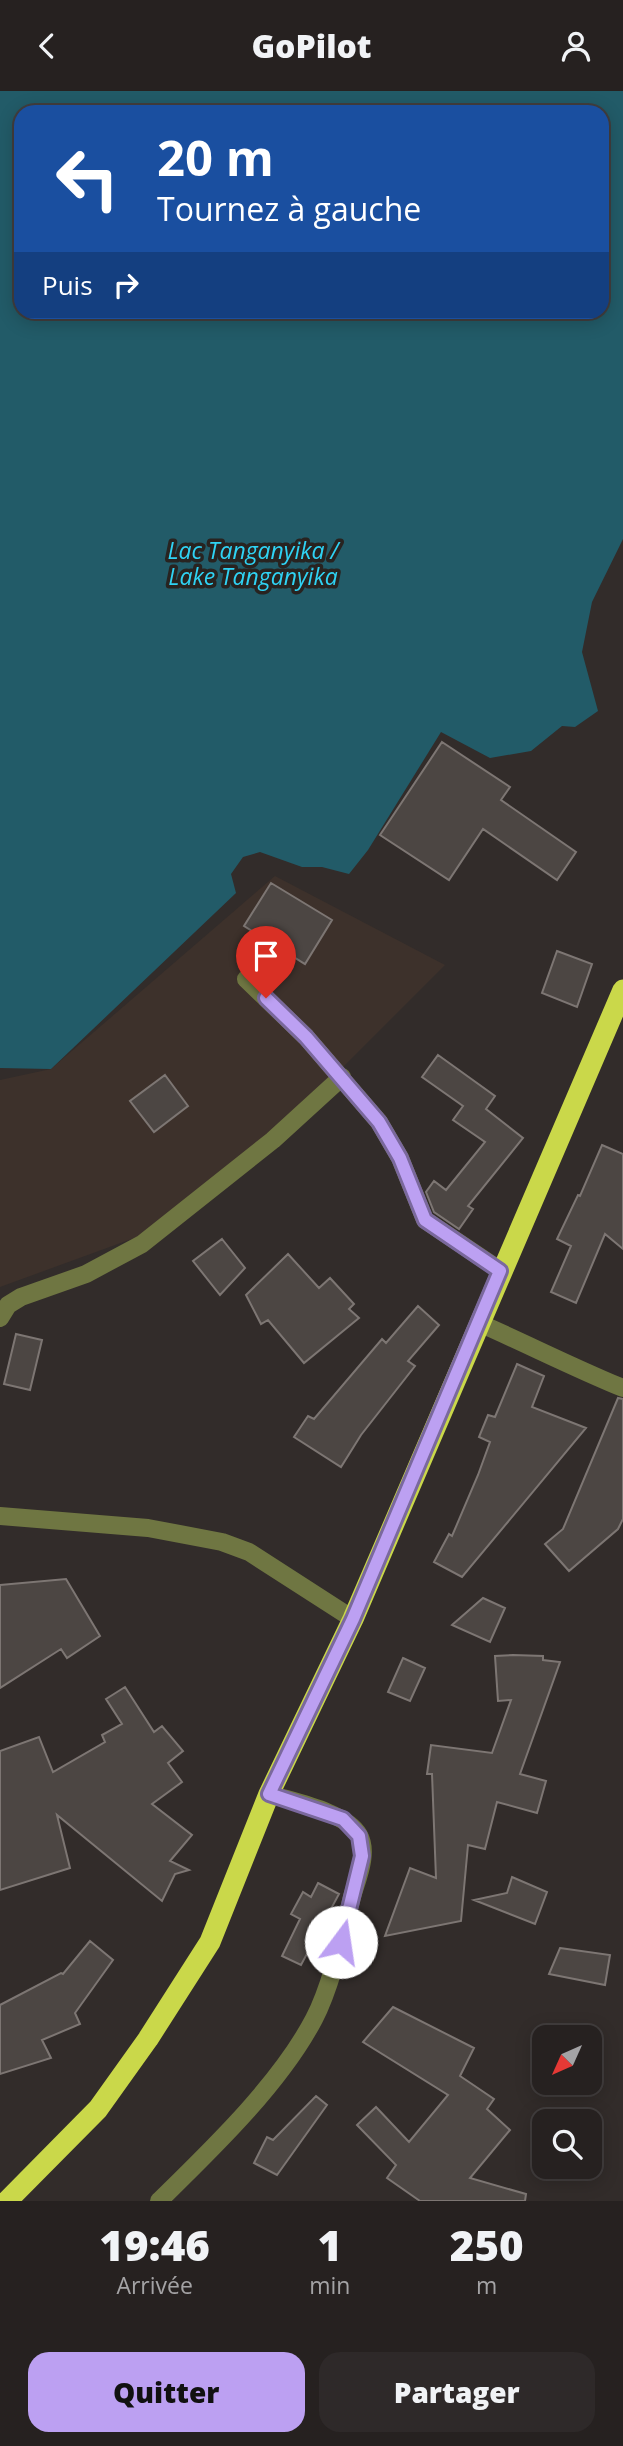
<!DOCTYPE html>
<html lang="fr">
<head>
<meta charset="utf-8">
<style>
  body { margin:0; font-family:"Open Sans",sans-serif; background:#2e2929; color:#f1f3f6; height:100vh; display:flex; flex-direction:column; font-size:26px; white-space:nowrap }
  * { box-sizing:border-box; margin:0 }
  p { font-size:23px; color:#a4a3a5 }
  .icon { flex:none; width:38px; height:38px; fill:none; stroke:currentColor; stroke-width:2; stroke-linecap:round; stroke-linejoin:round }
  .map { position:relative; height:2110px; overflow:hidden }
  .details { display:flex; flex-direction:column; background:#262120; flex:1 }
  .details>* { flex:none }
  .top-card { position:absolute; left:14px; top:14px; width:595px; height:214px; border-radius:21px; box-shadow:0 4px 18px #0003,0 0 0 2px #423e3e; background:#1a4fa0; color:#fff; overflow:hidden }
  .needle { width:46px; rotate:225deg }
  .controls { position:absolute; left:532px; top:1934px; display:grid; gap:14px }
  .controls a { display:grid; place-items:center; width:70px; height:70px; border-radius:14px; background:#262120; box-shadow:0 4px 18px #0003,0 0 0 2px #423e3e; font-size:35px }
  .pin { position:absolute; display:grid; place-items:center; width:60px; height:60px; color:#fff; margin:-72px -30px; border-radius:50% 50% 50% 0; rotate:-45deg; box-shadow:0 0 7px #0007 }
  .pin .icon { rotate:45deg }
  .me { position:absolute; width:77px; margin:-38px; rotate:14deg; stroke-linejoin:round; filter:drop-shadow(0 0 5px #0008) }
  .turn { display:flex; align-items:center; gap:24px; height:147px; padding:0 28px; font-size:32px }
  .turn .icon { width:91px; height:91px; stroke-width:2.5 }
  .turn b { display:block; font-size:49px; line-height:60px }
  .then { display:flex; align-items:center; height:66px; padding:0 28px; background:#0003; gap:14px; font-size:26px }
  .eta { display:flex; justify-content:space-evenly; align-items:center; height:119px; text-align:center }
  .eta b { font-size:42px; font-weight:800; line-height:49px }
  .primary-button { display:flex; gap:14px; margin-top:auto; padding:14px 28px }
  .primary-button a { flex:1; height:80px; border-radius:21px; background:#bca0f2; color:#111; font-size:28px; font-weight:800; line-height:80px; text-align:center }
  .primary-button a+a { background:#2e2929; color:#f1f3f6 }
  header { display:flex; justify-content:space-between; align-items:center; height:91px; padding:0 28px; background:#262120; font-size:32px; font-weight:800 }
  .map>svg:first-child { display:block }
  .built { fill:#3d312b }
  .water { fill:#225b68; fill-rule:evenodd }
  .building { fill:#4c4643; stroke:#7d7673; stroke-width:2 }
  .lines { fill:none; stroke-linecap:round; stroke-linejoin:round }
  .minor { stroke:#6f7642; stroke-width:18 }
  .highway { stroke:#cad84a; stroke-width:21 }
  .route-casing { stroke:#7a689d; stroke-width:18 }
  .route { stroke:#bca0f2; stroke-width:12 }
  .labels { text-anchor:middle; stroke-width:7; stroke-linejoin:round; paint-order:stroke }
  .water-label { font-size:23px; font-style:italic; fill:#2fd3f4; stroke:#282320 }
</style>
</head>
<body>
<header><svg class="icon" aria-label="back" viewBox="0 0 24 24"><path d="M15 5l-7 7 7 7"/></svg>GoPilot<svg class="icon" aria-label="person" viewBox="0 0 24 24"><circle cx="12" cy="8" r="4"/><path d="M4 21q1-7 8-7t8 7"/></svg></header>
<div class="map">
<svg width="623" height="2110" viewBox="0 0 623 2110">
  <rect width="100%" height="100%" fill="#322c2a"/>
  <path class="built" d="M275 785 445 874 285 1034 137 1146 0 1196V989L51 978Z"/>
  <path class="water" d="M0 0H623V448L592 511 582 561 598 620 575 636 562 635 531 660 490 667 441 641 368 759 349 783 322 776H302L260 761 243 766 231 783 236 802 51 978 0 977ZM21 21H602V220H21Z"/>
  <path class="building" d="M442 651 510 696 501 709 576 761 557 789 483 738 449 789 380 744Z
    M271 792 332 829 305 873 244 835Z
    M557 860 592 873 577 916 542 902Z
    M438 964 495 1005 486 1018 523 1047 468 1115 473 1118 459 1138 434 1121 426 1101 434 1090 446 1099 485 1051 453 1029 463 1015 422 986Z
    M165 984 188 1015 154 1041 130 1010Z
    M602 1054 623 1063V1158L605 1143 576 1212 551 1201 571 1155 557 1148 578 1104 580 1105Z
    M222 1148 245 1177 220 1204 193 1170Z
    M288 1163 319 1197 330 1187 354 1213 349 1218 359 1227 304 1272 268 1229 261 1233 246 1204Z
    M418 1215 439 1234 408 1270 415 1275 361 1344 341 1376 294 1346 308 1325 314 1328 382 1248 386 1252Z
    M16 1243 42 1249 30 1299 4 1293Z
    M517 1273 544 1285 532 1316 586 1337 462 1486 434 1471 449 1443 452 1445 478 1384 490 1351 479 1346 488 1324 495 1326Z
    M618 1307 623 1308V1428L618 1438 569 1480 545 1453 563 1438Z
    M66 1488 100 1545 67 1567 61 1558 0 1597V1494Z
    M483 1507 505 1517 490 1551 452 1534Z
    M513 1564 543 1565V1569L560 1571 520 1683 546 1690 537 1722 497 1711 485 1758 468 1754 461 1830 385 1845 410 1777 436 1787 432 1683H427L431 1654 492 1662 511 1609 498 1610 495 1565Z
    M403 1567 425 1577 410 1610 388 1601Z
    M125 1596 154 1641 162 1635 183 1660 168 1672 182 1691 152 1713 192 1744 170 1770 189 1779 175 1783 162 1810 57 1724 70 1777 0 1799V1660L39 1646 53 1681 105 1651 102 1644 122 1633 106 1608Z
    M512 1786 547 1801 535 1833 474 1809 507 1802Z
    M318 1792 339 1803 301 1874 282 1865 300 1828 291 1823 303 1801 311 1806Z
    M90 1850 113 1869 75 1922 80 1933 42 1949 51 1967 0 1983V1914L61 1882 63 1883Z
    M560 1857 610 1864 605 1894 549 1883Z
    M393 1916 474 1957 460 1985 494 2008 487 2018 510 2039 470 2087 526 2103 525 2110H420L387 2087 396 2074 357 2034 376 2016 409 2051 448 2004 363 1951Z
    M316 2005 327 2014 277 2084 254 2072 267 2046 273 2049Z"/>
  <g class="lines">
    <path class="minor" d="M246 888 306 946 379 1031 400 1067 425 1129 501 1180
      M0 1227 8 1214 21 1206 86 1183 142 1153 273 1049 342 986
      M479 1232C527 1253 574 1277 623 1297
      M0 1425 148 1437 222 1451 249 1461 353 1528
      M159 2110C212 2058 280 1993 314 1928 331 1896 343 1842 352 1806 357 1788 369 1762 359 1744 346 1721 294 1711 269 1703"/>
    <path class="highway" d="M7 2110 98 2018 148 1948 210 1851 269 1703 353 1528 623 899"/>
  </g>
  <g class="lines">
    <g class="route-casing">
      <path id="route" d="M266 907 306 946 379 1031 400 1067 425 1129 500 1180 353 1528 269 1703 343 1728 359 1745 362 1765 341 1851"/>
    </g>
    <use href="#route" class="route"/>
  </g>
  <g class="labels">
    <g class="water-label">
      <text x="253" y="468">Lac Tanganyika /<tspan x="253" dy="26">Lake Tanganyika</tspan></text>
    </g>
  </g>
</svg>
<div class="controls">
<a><svg class="needle" viewBox="-14 -14 28 28"><path d="M0-13l5 13h-10z" fill="#e53935"/><path d="M0 13l5-13h-10z" fill="#a4a3a5"/></svg></a>
<a><svg class="icon" aria-label="search" viewBox="0 0 24 24"><circle cx="10" cy="10" r="6"/><path d="M15 15l6 6"/></svg></a>
</div>
<div class="pin" style="left:266px;top:907px;background:#d93025"><svg class="icon" aria-label="arrive" viewBox="0 0 24 24"><path d="M6 21V4h12l-3 4 3 4H6"/></svg></div>
<svg class="me" style="left:341px;top:1851px" viewBox="-20 -20 40 40"><circle r="19" fill="#fff"/><path d="M0-13L10 11 0 6-10 11z" fill="#bca0f2"/></svg>
<div class="top-card">
<div class="turn"><svg class="icon" aria-label="left" viewBox="0 0 24 24"><path d="M17 20v-9H6M10 6l-5 5 5 5"/></svg><div><b>20 m</b>Tournez à gauche</div></div>
<div class="then">Puis<svg class="icon" aria-label="right" viewBox="0 0 24 24"><path d="M7 20v-9h11M14 6l5 5-5 5"/></svg></div>
</div>
</div>
<section class="details">
<div class="eta">
<div><b>19:46</b><p>Arrivée</p></div>
<div><b>1</b><p>min</p></div>
<div><b>250</b><p>m</p></div>
</div>
<div class="primary-button"><a>Quitter</a><a>Partager</a></div>
</section>
</body>
</html>
